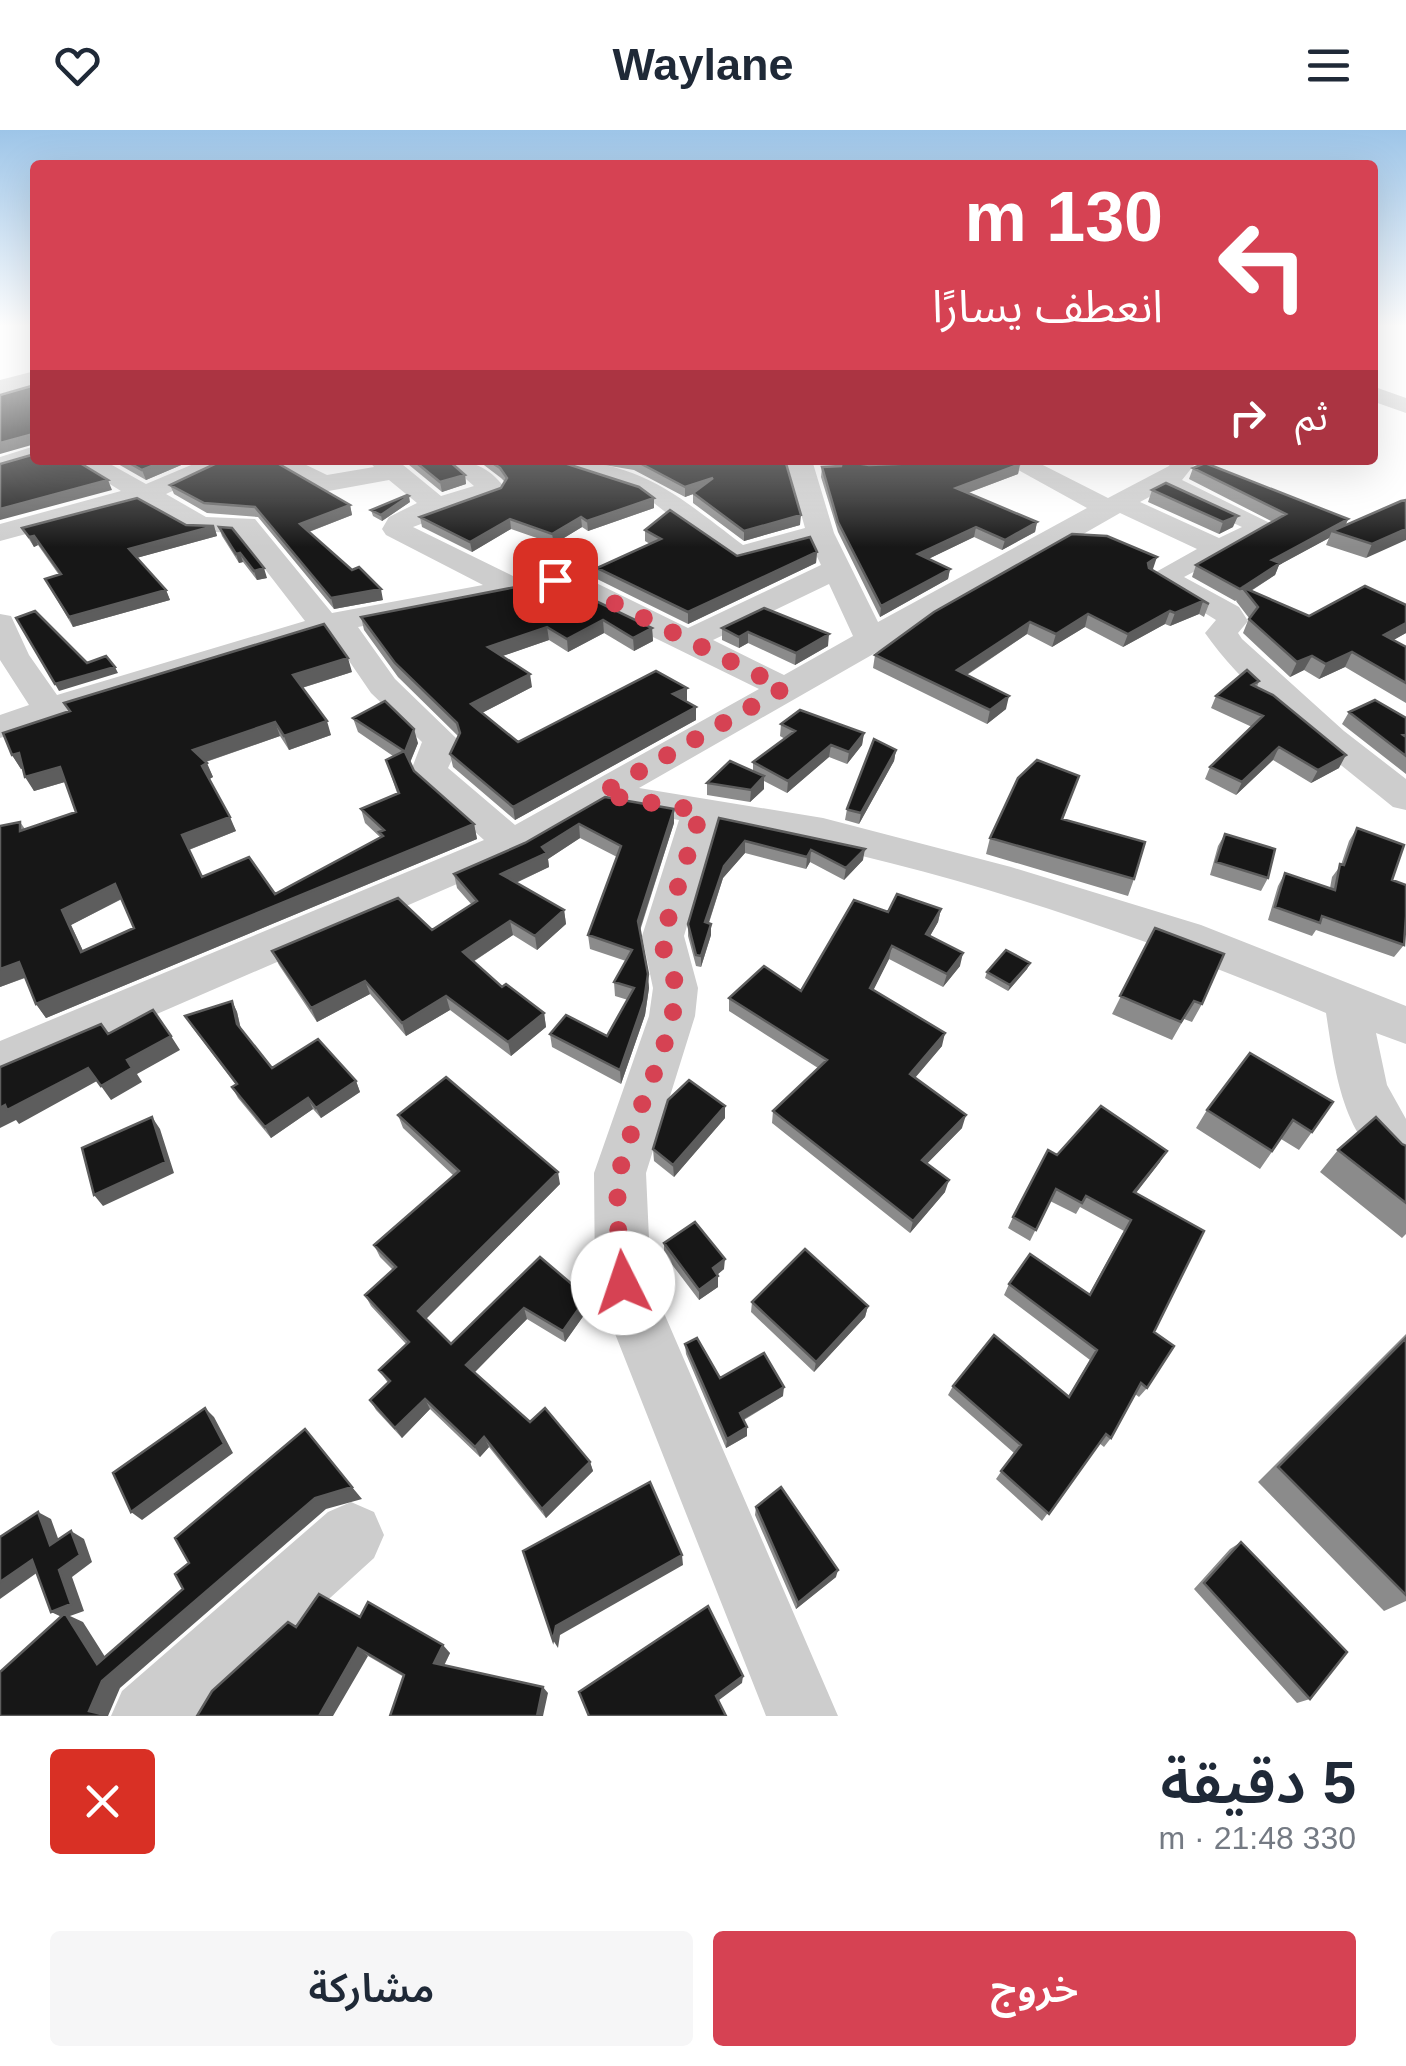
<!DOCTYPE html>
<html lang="ar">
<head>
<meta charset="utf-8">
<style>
  body { margin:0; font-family:Arial,"Noto Sans Arabic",sans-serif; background:#f6f6f7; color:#1f2937; direction:rtl; height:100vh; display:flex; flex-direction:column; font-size:38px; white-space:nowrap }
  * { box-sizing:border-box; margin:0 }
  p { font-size:32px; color:#747a83 }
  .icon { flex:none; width:55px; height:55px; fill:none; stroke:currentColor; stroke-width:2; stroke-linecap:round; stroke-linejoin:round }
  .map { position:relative; height:1586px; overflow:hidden; direction:ltr }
  .drawer { display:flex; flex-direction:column; background:#fff; flex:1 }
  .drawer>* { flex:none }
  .hud { position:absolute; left:30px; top:30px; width:1348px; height:305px; border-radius:10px; box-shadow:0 10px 40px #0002; direction:rtl; background:#d64253; color:#fff; overflow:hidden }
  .pin { position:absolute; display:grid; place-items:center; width:85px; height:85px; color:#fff; margin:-42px; border-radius:20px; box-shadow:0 5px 15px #0006 }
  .me { position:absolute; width:110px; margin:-55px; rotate:356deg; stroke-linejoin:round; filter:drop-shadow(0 0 8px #0008) }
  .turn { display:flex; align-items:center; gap:35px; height:210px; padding:0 50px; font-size:45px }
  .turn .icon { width:130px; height:130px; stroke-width:2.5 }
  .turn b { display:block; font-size:70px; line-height:85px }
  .then { display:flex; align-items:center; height:95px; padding:0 50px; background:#0003; gap:20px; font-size:38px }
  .round { display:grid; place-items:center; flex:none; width:105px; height:105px; border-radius:10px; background:#f6f6f7 }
  .head { display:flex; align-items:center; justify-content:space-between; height:170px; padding:0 50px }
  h1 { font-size:60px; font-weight:600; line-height:75px }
  .primary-button { display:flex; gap:20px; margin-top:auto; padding:20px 50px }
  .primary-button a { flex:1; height:115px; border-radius:10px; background:#d64253; color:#fff; font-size:40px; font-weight:600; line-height:115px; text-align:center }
  .primary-button a+a { background:#f6f6f7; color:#1f2937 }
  header { display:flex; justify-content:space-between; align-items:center; height:130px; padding:0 50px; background:#fff; font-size:45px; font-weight:600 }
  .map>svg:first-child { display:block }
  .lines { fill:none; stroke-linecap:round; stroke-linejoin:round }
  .minor { fill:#cdcdcd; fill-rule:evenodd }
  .wall { fill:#8b8b8b; fill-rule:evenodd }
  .shaded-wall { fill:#5d5d5d }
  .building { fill:#171717; stroke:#5d5d5d; stroke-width:2.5; fill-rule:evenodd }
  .route { stroke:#d64253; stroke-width:18; stroke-dasharray:0 32.4 }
</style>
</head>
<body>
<header><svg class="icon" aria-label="menu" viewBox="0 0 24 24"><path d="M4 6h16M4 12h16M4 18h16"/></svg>Waylane<svg class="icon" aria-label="heart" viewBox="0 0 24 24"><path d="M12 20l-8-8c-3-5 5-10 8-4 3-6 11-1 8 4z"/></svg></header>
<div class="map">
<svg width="1406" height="1586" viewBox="0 0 1406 1586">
  <rect width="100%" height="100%" fill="#fff"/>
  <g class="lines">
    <path class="minor" d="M35 241V255L0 264V250Z
      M1372 256 1406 268V283L1372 271Z
      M35 316V330H42L0 343V327Z
      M71 330H103L146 354 203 330H238L166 364 206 387 255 389 332 483 483 455 386 405 382 399 389 387 417 373 389 350 323 362 264 330H296L327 345 374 337 368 330H397L441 366 474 356 444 330C471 330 488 336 505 358L501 364 413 397 517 448 555 441 586 448 688 498 821 435 811 414 738 434 728 431 641 363 554 335 550 330C641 330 674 363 743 415L805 398 786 330H812L834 403 878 492 1087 378 1000 330H1033L1108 368 1169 336 1172 330H1198L1182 350 1278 397 1184 447 1239 477 1248 491 1238 503 1242 509 1344 601 1406 649V680L1393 677C1333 628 1249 566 1205 503L1216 490 1147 447 1197 419 1120 383 639 658 823 688 1011 737 1201 795 1406 876V914L1376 903 1387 955 1406 989V1044C1343 1022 1335 940 1326 883 1129 800 928 732 716 696L684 806 698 858 695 886 646 1043 651 1153 838 1586H766L595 1153 594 1043 649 886 653 858 642 806 679 690 606 677 526 724 0 952V911L484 710 421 653 412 638 422 612 371 563 330 503 149 556 0 608V585L29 575 0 530V484L11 486 29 525 57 565 305 491 237 403 191 401 141 373 0 411V394L121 361ZM1162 360 1242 397 1219 408 1140 372ZM829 454 853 506 784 545 713 510ZM555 459 759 559 515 695 448 638 459 615 456 608 395 549 358 497Z
      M830 330H950L946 335C922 341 847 348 830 330Z
      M351 1372 374 1382 384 1405 374 1428 200 1586H111L122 1561 328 1382Z"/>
  </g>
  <path class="wall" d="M111 330H193L146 350Z
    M403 330H448L465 345 466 354 442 362Z
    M466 330H555L654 368V378L588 401 582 397 554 414 511 399 472 422 422 397 420 387 501 358 505 352 501 348 480 332Z
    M574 330H785L800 395 744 411 693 373V364L685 367 634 340Z
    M922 333 1020 334 1018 344 968 363 1037 392 1035 402 1002 420 974 407 928 429 950 439 948 449 880 487 838 402 821 347 822 337Z
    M1193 338 1348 389 1346 395 1401 371 1366 428 1326 415 1329 408 1279 435 1275 445 1251 461 1309 486 1406 503 1393 510 1406 517V573L1345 537 1319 549 1304 540 1290 547 1243 503 1249 488 1236 471 1237 470 1235 471 1192 447 1196 435 1273 392 1189 349Z
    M170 355 350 375 352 385 309 402 383 470 334 479 258 387 207 383 174 364Z
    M1152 360 1233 397 1219 404 1148 372Z
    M410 372 382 391 373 386 371 380Z
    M186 395 214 396 217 406 136 428 166 460 170 470 73 497 45 449 59 445 38 415 34 417 22 398Z
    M219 397 267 448 257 450 243 432 239 433 222 406Z
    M645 400 737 426 817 422 816 433 688 494 597 449V438L650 414 645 411Z
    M1152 440 1209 474 1204 487 1199 484 1170 496 1165 494 1123 517 1085 497 1052 517 1027 504 967 545 1006 579 987 594 873 538 875 525Z
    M545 477 652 498 653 511 634 521 604 503 568 522 549 510 502 526 532 557 482 583 518 612 686 571 696 590 515 690 453 637 450 624 458 606 398 547 364 500 361 487Z
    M764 478 828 516 795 535 748 513 739 518 722 510V498Z
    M352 542 302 558 331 605 289 620 280 606 206 632 213 647 209 649 236 701 189 720 202 747 275 764 381 708 365 693 361 679 397 663 386 630 393 626 358 602 353 588 418 613 410 633 414 641 474 694 477 709 46 888 36 874 25 848 0 857 20 692 25 699 76 682 65 652 34 661 23 638 21 639 12 625 69 582 64 573ZM122 769 134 798 83 821 71 795Z
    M1259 551 1257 557 1339 638 1311 653 1273 630 1236 665 1205 649 1210 637 1252 597 1211 578 1216 566Z
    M1349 582 1406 588V644L1342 594Z
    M781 594 864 603 862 615 847 634 829 627 787 663 764 651V659L750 672 707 665V653L753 641V632L785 609 780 606Z
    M896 620 894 631 859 694 845 690 847 679Z
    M1079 646 1063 689 1134 749 1128 766 986 724 990 708Z
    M605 667 674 693 640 801 649 858 645 885 621 954 552 917 550 904 607 906 628 870 615 866 614 852 626 831 590 819 588 805 617 727 580 708 548 729 549 737 516 753 564 780 566 794 537 820 513 805 473 832 502 857 544 883 546 897 511 926 450 880 406 906 370 864 317 892 279 835 272 821 432 800 472 775 457 758 454 744 525 713Z
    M719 688 863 730 844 750 810 732 806 739 745 723 723 748 709 793 711 805 701 837 696 836 688 806V794Z
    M1357 698 1392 750 1404 815 1394 827 1316 800 1312 806 1268 790 1278 756 1285 743 1330 758 1332 747 1341 735 1349 711Z
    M1225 704 1268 748 1261 761 1210 745 1218 716Z
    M941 779 938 792 930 806 960 836 943 857 889 829 873 860 942 916 915 948 962 998 927 1033 945 1062 910 1103 772 993 773 981 818 938 729 881V868L801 861 888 782Z
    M1155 798 1202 874 1192 892 1184 889 1172 910 1112 884Z
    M1030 833 1027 839 1008 861 985 848 987 842Z
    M232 871 237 882 241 899 272 938 356 951 360 962 321 988 313 979 271 1008 238 968 232 957 236 955 192 897 185 886Z
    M1250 923 1312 1002 1299 1020 1281 1009 1260 1039 1196 998 1207 980Z
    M725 976V988L674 1047 654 1031 653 1019Z
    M398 985 560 1054 426 1189 451 1214 540 1127 587 1167 589 1178 565 1212 527 1189 474 1243 530 1292 590 1332 593 1341 546 1388 489 1317 480 1327 430 1279 402 1308 376 1280 370 1270 388 1253 379 1240 406 1214 371 1176 365 1165 393 1140 380 1127 374 1115 454 1046 403 998Z
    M1402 1014 1406 1016V1104L1402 1108 1320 1042 1338 1020Z
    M1057 1025 1160 1032 1136 1063 1154 1202 1147 1258 1139 1267 1135 1264 1111 1308 1104 1317 1099 1313 1042 1391 996 1349 1014 1323 948 1265 953 1256 1068 1267 1090 1230 1004 1165 1009 1154 1089 1164 1124 1101 1080 1077 1076 1084 1050 1071 1030 1111 1008 1098 1013 1087Z
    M664 1113 724 1139 717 1145 718 1157 699 1170 664 1124Z
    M752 1172 868 1176 865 1187 814 1242 751 1182Z
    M1406 1204V1471L1384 1481 1258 1352Z
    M685 1214 720 1248 783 1266 744 1290 747 1297V1306L726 1318 686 1224Z
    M756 1377 836 1447 796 1479 755 1385Z
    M1241 1412 1310 1569 1297 1573 1194 1459 1230 1419Z
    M360 1487 450 1523 444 1536 548 1563 404 1547 368 1526 296 1497Z"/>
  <path class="shaded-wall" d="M33 304 35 314 0 324V313Z
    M167 330H193L146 350 142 340Z
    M1020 334 1018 344 954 368 956 358Z
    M465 345 466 354 442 362 440 352Z
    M713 348 712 357 685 367V357Z
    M108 350 112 360 0 390V379Z
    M409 366 410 372 382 391 381 385Z
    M654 368V378L588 401 587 391Z
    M350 375 352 385 303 404 300 394Z
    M801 385 800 395 744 411V401Z
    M1238 386 1233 397 1219 404 1223 392Z
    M581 387 582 397 554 414 552 404Z
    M510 389 511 399 472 422 470 412Z
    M1348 389 1343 400 1332 401 1329 408 1279 435 1275 445 1247 463 1243 457 1272 430Z
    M1037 392 1035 402 1002 420 1005 410Z
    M214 396 217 406 133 429 129 419Z
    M976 397 974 407 916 435 918 424Z
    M1406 399V410L1366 428 1372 414Z
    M34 406 38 415 34 417 29 407Z
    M817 422 816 433 688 494V482Z
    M240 423 243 432 239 433 236 424Z
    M1157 427 1153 439 1144 446 1148 433Z
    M264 438 267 448 257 450 254 441Z
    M950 439 948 449 880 487 881 476Z
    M381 459 383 470 334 479 331 468Z
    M166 460 170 470 73 497 69 487Z
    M1203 471 1199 484 1170 496 1175 483Z
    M1170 481 1165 494 1123 517 1128 504Z
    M1088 484 1085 497 1052 517 1056 504Z
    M603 490 604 503 568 522 567 509Z
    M1030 492 1027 504 954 553 957 540Z
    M1406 493V503L1376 520 1384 505Z
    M547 497 549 510 491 530 488 517Z
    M652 498 653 511 634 521 633 508Z
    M748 502V513L739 518V507Z
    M829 504 828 516 795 535 796 523Z
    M1352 522 1345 537 1319 549 1326 534Z
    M1312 526 1304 540 1290 547 1297 532Z
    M348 528 352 542 298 559 293 545Z
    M115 537 118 543 59 561 55 554Z
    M530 544 532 557 474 587 471 574Z
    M687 558V571L673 564Z
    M1009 566 1006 579 987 594 990 580Z
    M696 577V590L515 690 513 677Z
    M327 591 331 605 289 620 284 606Z
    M275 592 280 606 199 634 193 620Z
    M414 599 418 613 408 637 405 622Z
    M864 603 862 615 847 634 849 622Z
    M831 615 829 627 787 663 788 651Z
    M1279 617 1273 630 1236 665 1242 652Z
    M896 620 894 631 859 694 861 683Z
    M19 623 28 637 21 639 12 625Z
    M1346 625 1339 638 1311 653 1318 640Z
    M207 633 213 647 208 650 202 636Z
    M60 637 68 651 34 661 25 647Z
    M764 646V659L750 672 751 660Z
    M674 679V693L638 805V791Z
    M230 687 236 701 188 720 182 705Z
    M474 694 477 709 46 888 36 874Z
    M579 694 580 708 548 729 549 737 504 758 501 744Z
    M745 711V723L723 748 705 804V792L724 736Z
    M865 719 863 730 844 750 846 738Z
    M811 720 810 732 806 739 807 727Z
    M115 754 123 768 71 795 90 836 81 822 62 780Z
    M941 779 938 792 923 818 926 804Z
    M564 780 566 794 537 820 535 806Z
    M510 791 513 805 466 836 463 822Z
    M711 794V805L701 837V826Z
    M892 816 889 829 868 871 870 858Z
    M963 823 960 836 943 857 947 844Z
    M19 832 29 846 0 857V839Z
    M1030 833 1027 839 1008 861 1010 855Z
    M648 844 649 858 645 885 621 954 620 940Z
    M365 851 370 864 317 892 311 878Z
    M446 866 450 880 406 906 402 893Z
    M232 871 237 882 242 905 237 894Z
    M544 883 546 897 511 926 508 912Z
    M945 903 942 916 907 957 910 944Z
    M171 906 180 920 137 944 142 952 111 970 101 956 127 930Z
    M88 938 97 951 19 994 16 990 0 998V978Z
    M356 951 360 962 321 988 316 978Z
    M308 968 313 979 271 1008 265 997Z
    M725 976V988L674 1047 673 1035Z
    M966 985 962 998 919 1042 922 1030Z
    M152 987 160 999 174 1043 103 1076 94 1065Z
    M1167 1021 1160 1032 1128 1073 1134 1062Z
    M558 1042 560 1054 423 1192 418 1181Z
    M949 1050 945 1062 910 1103 913 1091Z
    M725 1129 724 1139 713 1148V1138Z
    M718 1146V1157L699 1170V1160Z
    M587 1167 589 1178 565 1212 563 1201Z
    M868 1176 865 1187 814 1242 816 1232Z
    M524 1178 527 1189 471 1246 466 1235Z
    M784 1257 783 1266 739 1292 740 1283Z
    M425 1269 430 1279 402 1308 395 1298Z
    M205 1278 214 1287 233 1323 142 1390 131 1382Z
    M747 1297V1306L726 1318 727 1309Z
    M484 1307 489 1317 480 1327 475 1317Z
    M590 1332 593 1341 546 1388 542 1379Z
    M352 1357 362 1369 326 1379 120 1558 108 1586H99L89 1581 97 1534 64 1488 51 1482 59 1440 71 1401 84 1409 92 1432 72 1447 84 1481 70 1486 83 1492 114 1541 315 1368Z
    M38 1382 51 1389 63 1422 50 1415Z
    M682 1425 683 1435 560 1505 558 1518 553 1510 556 1496Z
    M32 1430 45 1437 0 1469V1452Z
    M838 1440 836 1447 796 1479 798 1473Z
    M443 1515 450 1523 441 1541 434 1533Z
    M358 1518 368 1526 333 1586H319Z
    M743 1546 742 1553 715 1573 716 1566Z
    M543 1557 548 1563 543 1586H537Z"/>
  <path class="building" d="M35 255V317L33 304 0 313V265Z
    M35 324V330H75L108 350 0 379V334Z
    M124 330H167L142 340Z
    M223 330H272L350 375 300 394 352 440 359 437 381 459 331 468 255 377 204 373 170 355Z
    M413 330H448L465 345 440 352Z
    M488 330H555L639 357 654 368 587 391 581 387 552 404 510 389 470 412 420 387 501 358 507 348 500 338Z
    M634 330H785L801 385 744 401 693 363 713 348 685 357Z
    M943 330H1012L1020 334 956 358 1037 392 1005 410 976 397 918 424 950 439 881 476 838 392 822 337 841 336 842 331 869 335 922 333Z
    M1205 333 1348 389 1272 430 1280 433 1240 459 1196 435 1286 384 1193 338Z
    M1166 353 1238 386 1223 392 1152 360Z
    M407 365 409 366 381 385 371 380Z
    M137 368 186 395 214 396 129 419 166 460 69 487 45 449 61 444 34 406 29 407 22 398Z
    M1406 370V399L1372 414 1332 401 1401 371Z
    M670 380 737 426 810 407 817 422 688 482 597 438 661 409 645 400Z
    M219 397 232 398 264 438 254 441 240 423 236 424Z
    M1072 404 1107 406 1157 427 1148 433 1149 438 1209 474 1203 471 1175 483 1170 481 1128 504 1088 484 1056 504 1030 492 957 540 1009 566 990 580 875 525 934 482Z
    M526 455 545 477 569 458 652 498 633 508 603 490 567 509 547 497 488 517 530 544 471 574 518 612 656 541 687 558 673 564 696 577 513 677 450 624 460 603 457 593 395 533 361 487Z
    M1365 456 1406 475V493L1384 505 1406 517V553L1352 522 1326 534 1312 526 1297 532 1249 489 1258 477 1242 457 1309 486Z
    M764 478 829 504 796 523 748 502 739 507 722 498Z
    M35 481 87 533 106 526 115 537 55 554 16 488Z
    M324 494 348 528 293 545 327 591 284 606 275 592 193 620 207 633 202 636 230 687 182 705 202 747 249 727 275 764 383 706 379 702 384 700 361 679 399 663 386 630 404 621 353 588 385 571 414 599 405 622 414 641 474 694 36 874 19 832 0 839V696L20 692V701L76 682 60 637 25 647 19 623 12 625 3 603 70 581 64 573ZM115 754 134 798 81 822 62 780Z
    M1247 540 1259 551 1252 555 1273 565 1346 625 1318 640 1279 617 1242 652 1210 637 1263 586 1216 566Z
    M1375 570 1406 588V604L1403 605 1406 607V626L1349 582Z
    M800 580 864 603 849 622 831 615 788 651 753 632 795 601 781 594Z
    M874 609 896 620 861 683 849 680 847 679Z
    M1037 630 1079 646 1062 689 1145 712 1134 749 990 708 1018 648Z
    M730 631 764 646 751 660 707 653Z
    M605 667 674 679 638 791 648 844 644 871 620 940 550 904 566 885 607 906 634 858 614 852 632 820 588 805 621 716 579 694 542 717 547 723 501 744 564 780 535 806 510 791 463 822 502 857 506 854 544 883 508 912 446 866 402 893 365 851 311 878 272 821 398 768 432 800 477 771 454 744 525 713Z
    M719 688 865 719 846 738 811 720 807 727 745 711 724 736 705 792 711 794 701 826 696 825 688 794Z
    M1357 698 1404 715 1392 750 1406 755V786L1404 815 1322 786 1320 793 1275 777 1285 743 1335 760 1340 734 1344 735Z
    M1225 704 1275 719 1268 748 1216 732Z
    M897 764 941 779 926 804 963 823 947 844 892 816 870 858 945 903 910 944 966 985 922 1030 949 1050 913 1091 773 981 827 930 729 868 764 836 801 861 854 770 888 782Z
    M1155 798 1224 824 1202 874 1194 871 1181 892 1120 866Z
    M1006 820 1030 833 1010 855 987 842Z
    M232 871 237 894 272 938 318 909 356 951 316 978 308 968 265 997 232 957 237 954 185 886Z
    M153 880 171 906 127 930 132 938 101 956 88 938 7 980 5 975 0 978V937L101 894 108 904Z
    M1250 923 1333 972 1312 1002 1293 990 1272 1021 1207 980Z
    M446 947 558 1042 418 1181 451 1214 540 1127 587 1167 563 1201 524 1178 466 1235 530 1292 545 1278 590 1332 542 1379 484 1307 475 1317 425 1269 395 1298 370 1270 390 1251 379 1240 409 1212 365 1165 396 1137 374 1115 459 1041 398 985Z
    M689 950 725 976 673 1035 653 1019 668 970Z
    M1101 976 1167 1021 1134 1062 1204 1101 1154 1202 1174 1216 1147 1258 1141 1253 1111 1308 1106 1304 1049 1384 1001 1341 1021 1315 953 1256 994 1205 1069 1267 1097 1220 1009 1154 1030 1124 1090 1165 1131 1090 1086 1066 1082 1073 1056 1059 1036 1100 1013 1087 1048 1020 1057 1025Z
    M152 987 166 1032 94 1065 82 1018Z
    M1376 987 1402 1014 1406 1016V1073L1338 1020Z
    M695 1092 725 1129 713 1138 718 1146 699 1160 664 1113Z
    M805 1119 868 1176 816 1232 752 1172Z
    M697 1208 720 1248 764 1223 784 1257 740 1283 747 1297 727 1309 685 1214Z
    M1406 1208V1465L1278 1337Z
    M205 1278 224 1314 131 1382 113 1343Z
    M305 1299 352 1357 315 1368 102 1551 89 1581 102 1584 99 1586H0V1542L65 1483 97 1534 183 1459 175 1444 189 1433 175 1408Z
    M650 1352 682 1425 556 1496 553 1510 523 1421Z
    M781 1357 838 1440 798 1473 756 1377Z
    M38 1382 50 1415 71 1401 80 1425 59 1440 71 1474 51 1482 32 1430 0 1452V1407Z
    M1241 1412 1347 1522 1310 1569 1204 1453Z
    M319 1464 360 1487 368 1472 443 1515 434 1533 543 1557 537 1586H390L404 1545 358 1518 319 1586H197L212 1561 288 1492 296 1497Z
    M708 1476 743 1546 716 1566 726 1586H589L579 1562Z"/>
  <linearGradient id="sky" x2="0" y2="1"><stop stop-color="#9dc5e8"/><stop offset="0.47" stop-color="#fff"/><stop offset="1" stop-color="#fff" stop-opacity="0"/></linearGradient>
  <rect width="1406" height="417" fill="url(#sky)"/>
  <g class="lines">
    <path class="route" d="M555 450 576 454 784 558 600 664 701 681 663 806C661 830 678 846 676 865 668 922 639 974 623 1028 612 1068 620 1113 623 1153"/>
  </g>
</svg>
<div class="pin" style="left:555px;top:450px;background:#d93025"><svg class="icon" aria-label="arrive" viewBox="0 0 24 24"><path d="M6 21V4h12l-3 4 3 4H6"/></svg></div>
<svg class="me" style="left:623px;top:1153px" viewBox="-20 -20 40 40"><circle r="19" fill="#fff"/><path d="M0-13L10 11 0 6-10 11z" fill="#d64253"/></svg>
<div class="hud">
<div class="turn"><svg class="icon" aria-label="left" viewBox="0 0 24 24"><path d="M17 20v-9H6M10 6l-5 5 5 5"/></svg><div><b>130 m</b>انعطف يسارًا</div></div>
<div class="then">ثم<svg class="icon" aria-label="right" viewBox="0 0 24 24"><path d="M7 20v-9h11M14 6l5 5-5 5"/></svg></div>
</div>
</div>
<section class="drawer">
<div class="head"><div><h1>5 دقيقة</h1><p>330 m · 21:48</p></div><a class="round" style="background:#d93025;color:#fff"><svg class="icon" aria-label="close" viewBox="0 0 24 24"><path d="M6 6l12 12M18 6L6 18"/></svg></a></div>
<div class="primary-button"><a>خروج</a><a>مشاركة</a></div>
</section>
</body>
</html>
